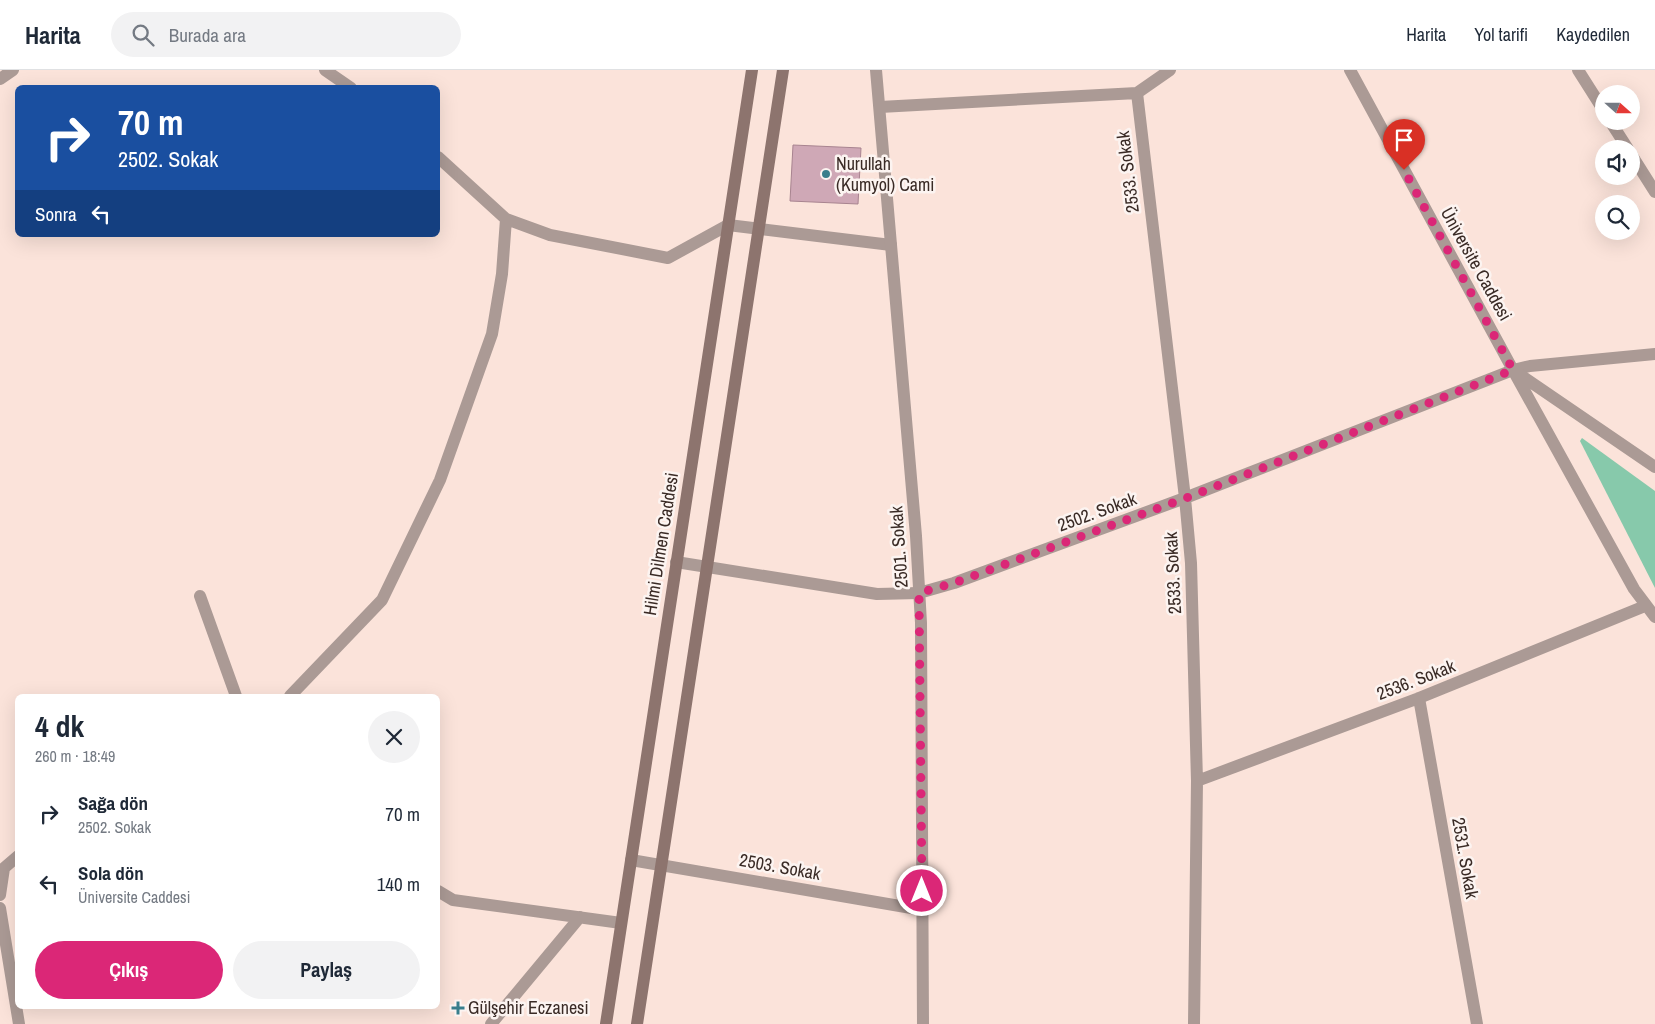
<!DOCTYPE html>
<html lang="tr">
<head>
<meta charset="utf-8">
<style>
  body { margin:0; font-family:"Archivo Narrow",sans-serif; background:#f2f2f3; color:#1f2937; height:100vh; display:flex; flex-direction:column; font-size:19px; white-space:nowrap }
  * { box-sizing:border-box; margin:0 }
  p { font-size:16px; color:#747a83 }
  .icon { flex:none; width:28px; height:28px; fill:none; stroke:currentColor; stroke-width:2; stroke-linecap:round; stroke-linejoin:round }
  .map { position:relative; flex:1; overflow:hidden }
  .drawer { position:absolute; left:15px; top:624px; width:425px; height:315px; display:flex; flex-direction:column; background:#fff; border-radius:8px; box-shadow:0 5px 20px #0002 }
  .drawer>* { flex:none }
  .banner { position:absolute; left:15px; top:15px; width:425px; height:152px; border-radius:8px; box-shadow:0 5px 20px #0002; background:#1a4fa0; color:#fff; overflow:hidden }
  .needle { width:32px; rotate:111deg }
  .fabs { position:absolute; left:1595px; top:15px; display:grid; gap:10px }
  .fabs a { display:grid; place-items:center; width:45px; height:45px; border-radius:50%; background:#fff; box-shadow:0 5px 20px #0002; font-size:25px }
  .pin { position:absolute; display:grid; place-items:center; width:42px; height:42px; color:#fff; margin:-51px -21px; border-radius:50% 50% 50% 0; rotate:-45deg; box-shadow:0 0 5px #0007 }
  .pin .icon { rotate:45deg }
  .me { position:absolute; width:55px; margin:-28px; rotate:0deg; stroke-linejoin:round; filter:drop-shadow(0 0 4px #0008) }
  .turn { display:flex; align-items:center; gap:18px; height:105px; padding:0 20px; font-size:22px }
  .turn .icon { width:65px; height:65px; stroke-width:2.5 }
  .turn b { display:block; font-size:35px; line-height:42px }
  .then { display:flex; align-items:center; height:48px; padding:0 20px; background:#0003; gap:10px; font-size:19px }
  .round { display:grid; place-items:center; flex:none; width:52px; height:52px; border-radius:26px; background:#f2f2f3 }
  .overview { display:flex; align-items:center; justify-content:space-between; height:85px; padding:0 20px }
  h1 { font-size:30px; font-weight:700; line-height:38px }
  .cta { display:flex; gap:10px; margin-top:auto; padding:10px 20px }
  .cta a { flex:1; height:58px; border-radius:30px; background:#db2777; color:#fff; font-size:20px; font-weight:700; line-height:58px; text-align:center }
  .cta a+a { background:#f2f2f3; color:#1f2937 }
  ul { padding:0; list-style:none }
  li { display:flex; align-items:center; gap:15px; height:70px; padding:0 20px }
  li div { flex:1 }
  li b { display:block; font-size:19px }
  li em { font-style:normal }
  header { display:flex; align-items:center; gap:30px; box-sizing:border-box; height:70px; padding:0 25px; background:#fff; border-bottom:1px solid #e0e1e3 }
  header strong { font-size:24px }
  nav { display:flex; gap:28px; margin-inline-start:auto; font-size:18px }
  .search { width:350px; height:45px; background:#f2f2f3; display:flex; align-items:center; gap:12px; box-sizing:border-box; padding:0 18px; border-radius:28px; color:#747a83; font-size:19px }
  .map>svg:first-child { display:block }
  .green { fill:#87c9ab }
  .building { fill:#cfa8b6; stroke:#a88490 }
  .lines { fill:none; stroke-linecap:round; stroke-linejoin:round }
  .lane { stroke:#ab9a95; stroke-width:12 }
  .street { stroke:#ab9a95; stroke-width:12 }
  .secondary { stroke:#8d746e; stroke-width:12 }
  .route { stroke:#db2777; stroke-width:9; stroke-dasharray:0 16.2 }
  .poi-dot { fill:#397e8c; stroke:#fcf4f1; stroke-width:2 }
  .labels { text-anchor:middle; stroke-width:5; stroke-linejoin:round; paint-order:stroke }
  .poi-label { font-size:18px; fill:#3a2b26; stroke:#fcf4f1; text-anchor:start }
  .street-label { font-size:18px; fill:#3a2b26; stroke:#fcf4f1 }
</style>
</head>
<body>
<header>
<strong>Harita</strong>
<div class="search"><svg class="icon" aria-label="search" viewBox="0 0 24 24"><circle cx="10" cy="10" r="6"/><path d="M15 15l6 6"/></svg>Burada ara</div>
<nav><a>Harita</a><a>Yol tarifi</a><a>Kaydedilen</a></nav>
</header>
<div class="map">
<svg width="1655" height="954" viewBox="0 0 1655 954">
  <rect width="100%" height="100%" fill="#fbe3da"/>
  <path class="green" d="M1582 368 1655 421V518L1580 371Z"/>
  <path class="building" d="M793 75 861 78 858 134 790 131Z"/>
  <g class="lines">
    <path class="lane" d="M1578 0 1604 41
      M1610 51 1628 79
      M1631 84 1655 122
      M728 155 891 175
      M1513 300 1530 296 1655 284
      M676 492 877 524 919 523
      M631 790 923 840"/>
    <path class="street" d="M325 0 351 18
      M876 0 916 466 921 553 923 954
      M0 9 13 0
      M1137 23 1185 428 1191 493 1197 711 1194 954
      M880 37 1137 23 1170 0
      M438 87 506 149 550 165 668 188 728 155
      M1655 397 1513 300 1634 519 1655 547
      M919 523 954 513 1185 428 1513 300 1350 0
      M200 526 236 626
      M290 626 382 530 440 410 492 264 502 204 506 149
      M1419 628 1477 954
      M1197 711 1419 628 1645 536
      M438 821 453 830 621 853
      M0 825 4 798 18 786
      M0 838 19 954
      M491 954 580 847"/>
    <path class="secondary" d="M606 954 752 0
      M637 954 783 0"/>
  </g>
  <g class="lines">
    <path class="route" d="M922 821 919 523 954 513 1186 428 1513 300 1404 100"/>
  </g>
  <g class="poi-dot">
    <circle cx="826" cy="104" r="5"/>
    <path d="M455.5 930.5h5v5h5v5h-5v5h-5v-5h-5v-5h5z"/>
  </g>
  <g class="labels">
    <g class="poi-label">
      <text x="836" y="100">Nurullah<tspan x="836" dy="21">(Kumyol) Cami</tspan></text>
      <text x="468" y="944">Gülşehir Eczanesi</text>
    </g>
    <g class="street-label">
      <text transform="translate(1128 102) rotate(-97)" y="6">2533. Sokak</text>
      <text transform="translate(1476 194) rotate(61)" y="6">Üniversite Caddesi</text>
      <text transform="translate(1097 442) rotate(-20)" y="6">2502. Sokak</text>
      <text transform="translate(661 474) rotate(-81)" y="6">Hilmi Dilmen Caddesi</text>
      <text transform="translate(899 477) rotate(-94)" y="6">2501. Sokak</text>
      <text transform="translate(1173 503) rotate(-93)" y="6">2533. Sokak</text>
      <text transform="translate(1416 610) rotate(-21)" y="6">2536. Sokak</text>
      <text transform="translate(1465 788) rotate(80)" y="6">2531. Sokak</text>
      <text transform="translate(780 797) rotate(10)" y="6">2503. Sokak</text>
    </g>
  </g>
</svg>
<div class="fabs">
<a><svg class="needle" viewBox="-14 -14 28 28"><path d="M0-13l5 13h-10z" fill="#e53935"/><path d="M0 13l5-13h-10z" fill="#747a83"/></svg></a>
<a><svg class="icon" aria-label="sound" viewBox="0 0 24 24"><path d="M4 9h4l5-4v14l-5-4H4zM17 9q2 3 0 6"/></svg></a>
<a><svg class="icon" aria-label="search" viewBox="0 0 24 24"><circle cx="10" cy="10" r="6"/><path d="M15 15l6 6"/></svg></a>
</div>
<div class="pin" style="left:1404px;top:100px;background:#d93025"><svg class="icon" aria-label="arrive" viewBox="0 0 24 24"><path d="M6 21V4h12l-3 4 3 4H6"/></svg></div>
<svg class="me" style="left:922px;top:821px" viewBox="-20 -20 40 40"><circle r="17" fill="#db2777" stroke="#fff" stroke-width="3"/><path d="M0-11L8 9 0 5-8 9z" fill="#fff"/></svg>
<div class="banner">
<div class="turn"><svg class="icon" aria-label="right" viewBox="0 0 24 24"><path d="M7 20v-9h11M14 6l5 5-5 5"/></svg><div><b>70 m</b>2502. Sokak</div></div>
<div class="then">Sonra<svg class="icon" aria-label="left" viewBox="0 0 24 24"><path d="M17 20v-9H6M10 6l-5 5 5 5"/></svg></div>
</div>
<section class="drawer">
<div class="overview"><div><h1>4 dk</h1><p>260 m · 18:49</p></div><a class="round"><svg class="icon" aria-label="close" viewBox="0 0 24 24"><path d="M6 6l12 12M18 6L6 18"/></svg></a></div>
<ul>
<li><svg class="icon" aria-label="right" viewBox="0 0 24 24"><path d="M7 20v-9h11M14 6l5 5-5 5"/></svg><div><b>Sağa dön</b><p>2502. Sokak</p></div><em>70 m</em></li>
<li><svg class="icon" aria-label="left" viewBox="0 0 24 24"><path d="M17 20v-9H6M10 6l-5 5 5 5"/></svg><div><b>Sola dön</b><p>Üniversite Caddesi</p></div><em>140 m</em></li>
</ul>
<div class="cta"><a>Çıkış</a><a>Paylaş</a></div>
</section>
</div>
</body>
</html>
